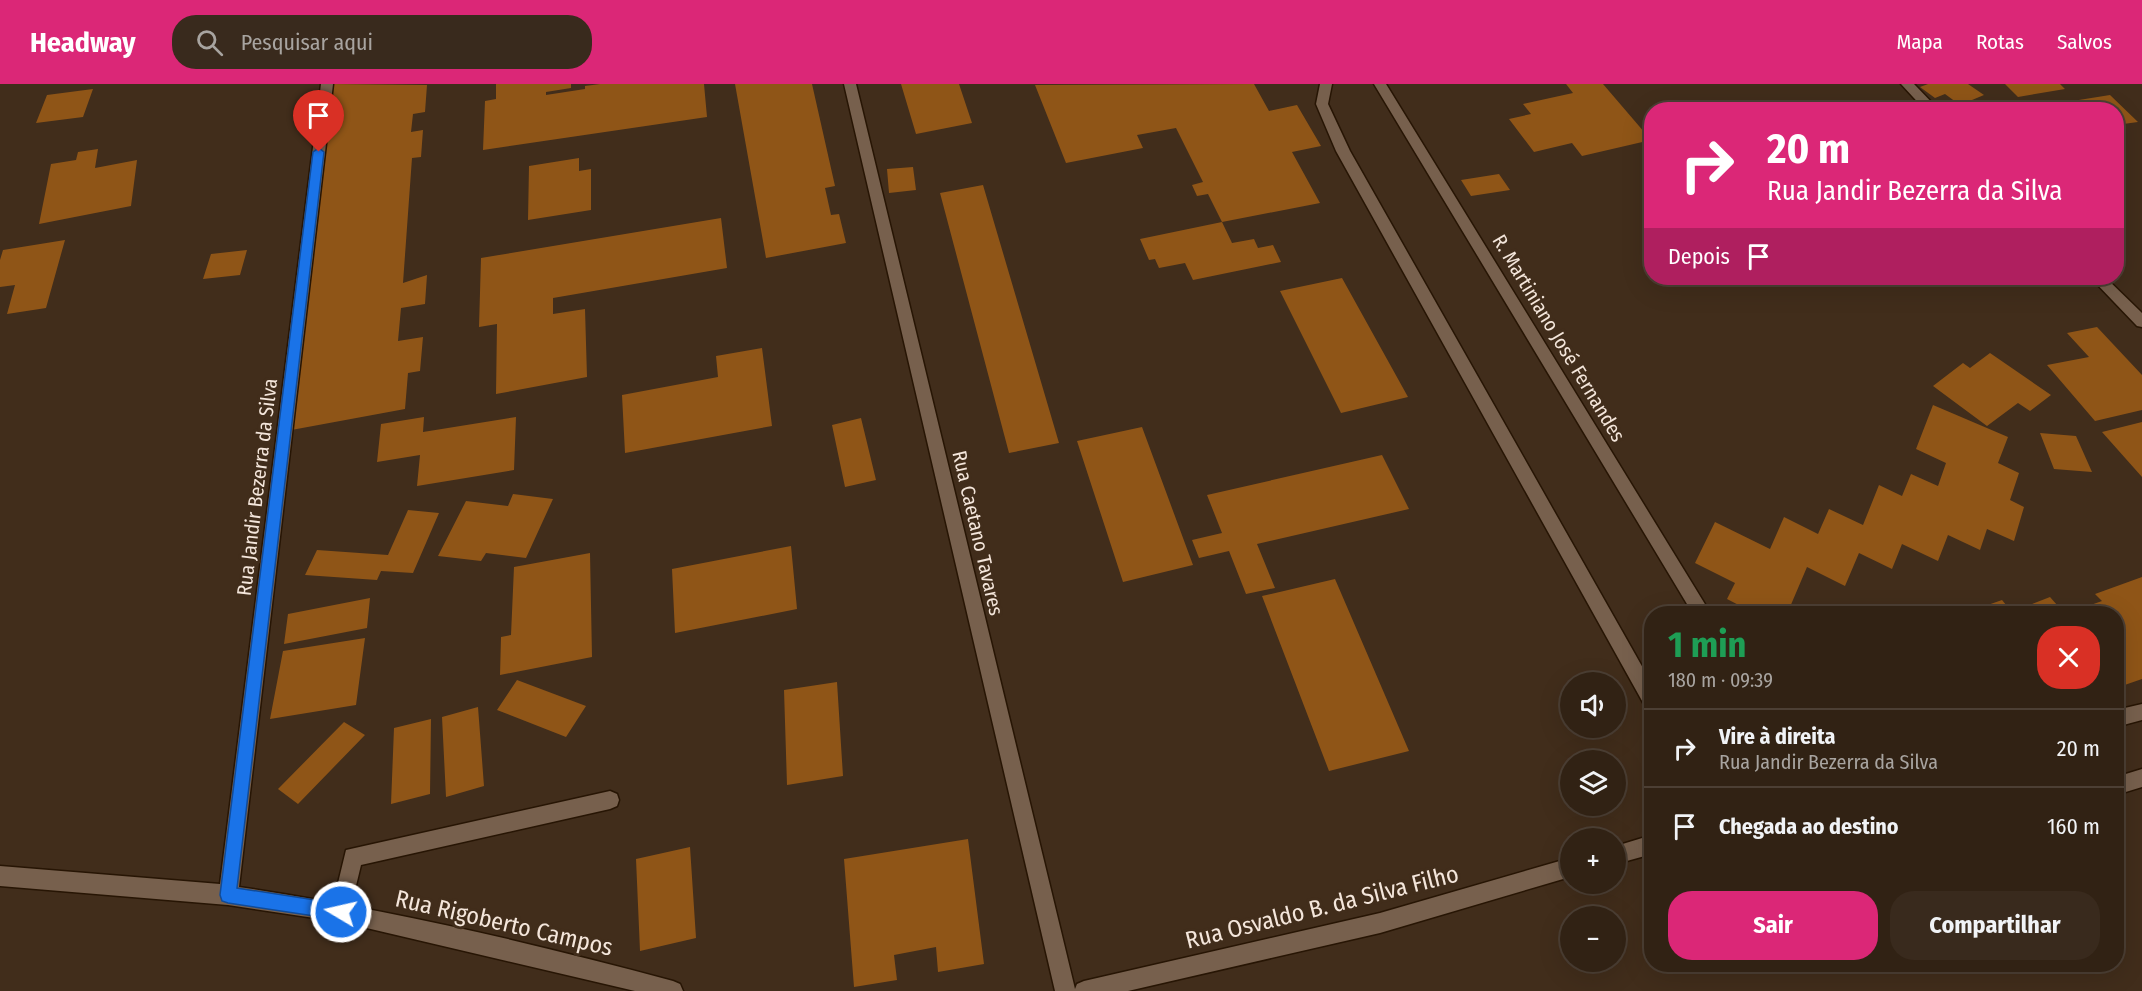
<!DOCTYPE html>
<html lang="pt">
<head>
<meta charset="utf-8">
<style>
  body { margin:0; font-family:"Fira Sans Condensed",sans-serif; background:#392a1d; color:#f1f3f6; height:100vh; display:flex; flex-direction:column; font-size:22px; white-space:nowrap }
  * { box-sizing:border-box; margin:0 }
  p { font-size:20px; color:#a8a4a0 }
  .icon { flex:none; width:33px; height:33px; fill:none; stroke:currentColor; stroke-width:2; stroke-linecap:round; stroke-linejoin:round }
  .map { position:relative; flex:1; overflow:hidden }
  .sheet { position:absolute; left:1644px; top:522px; width:480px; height:366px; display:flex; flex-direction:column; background:#312214; border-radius:24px; box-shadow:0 6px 24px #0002,0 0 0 2px #4c3f34 }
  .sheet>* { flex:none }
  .hud { position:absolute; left:1644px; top:18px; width:480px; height:183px; border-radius:24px; box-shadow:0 6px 24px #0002,0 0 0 2px #4c3f34; background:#db2777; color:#fff; overflow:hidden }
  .controls { position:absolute; left:1560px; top:588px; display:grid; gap:12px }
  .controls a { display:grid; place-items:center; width:66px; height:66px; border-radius:50%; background:#312214; box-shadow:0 6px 24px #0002,0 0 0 2px #4c3f34; font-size:30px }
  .pin { position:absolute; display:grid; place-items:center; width:51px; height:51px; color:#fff; margin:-62px -26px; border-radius:50% 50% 50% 0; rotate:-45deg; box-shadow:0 0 6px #0007 }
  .pin .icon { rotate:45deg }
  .me { position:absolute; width:66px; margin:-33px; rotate:279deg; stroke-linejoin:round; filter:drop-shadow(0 0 4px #0008) }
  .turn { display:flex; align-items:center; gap:21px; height:126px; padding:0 24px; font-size:27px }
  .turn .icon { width:78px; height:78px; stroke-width:2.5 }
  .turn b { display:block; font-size:42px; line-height:51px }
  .then { display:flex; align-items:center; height:57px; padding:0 24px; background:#0003; gap:12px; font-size:22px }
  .round { display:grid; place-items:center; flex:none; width:63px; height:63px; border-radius:24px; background:#392a1d }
  .summary { display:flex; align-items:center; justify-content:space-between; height:102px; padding:0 24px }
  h1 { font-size:36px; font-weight:700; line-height:45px; color:#1e9e55 }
  .primary-button { display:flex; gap:12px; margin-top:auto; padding:12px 24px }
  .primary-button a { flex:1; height:69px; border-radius:24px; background:#db2777; color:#fff; font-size:24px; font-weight:700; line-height:69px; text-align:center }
  .primary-button a+a { background:#392a1d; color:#f1f3f6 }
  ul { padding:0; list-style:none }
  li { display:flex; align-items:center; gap:18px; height:78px; padding:0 24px; border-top:2px solid #4c3f34 }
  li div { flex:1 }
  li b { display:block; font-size:22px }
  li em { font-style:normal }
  header { display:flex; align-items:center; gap:36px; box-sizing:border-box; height:84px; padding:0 30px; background:#db2777; color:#fff }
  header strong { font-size:28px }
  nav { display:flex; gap:33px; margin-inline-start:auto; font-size:21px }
  .search { width:420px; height:54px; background:#392a1d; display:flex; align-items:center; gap:15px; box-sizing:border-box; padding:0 21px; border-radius:24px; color:#a8a4a0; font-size:22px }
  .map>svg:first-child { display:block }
  .building { fill:#8f5517 }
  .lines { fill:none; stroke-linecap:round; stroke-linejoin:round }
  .service-casing { stroke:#271504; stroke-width:3 }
  .minor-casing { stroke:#271504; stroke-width:3 }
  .service { fill:#77604d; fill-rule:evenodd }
  .minor { fill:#77604d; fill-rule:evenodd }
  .route { fill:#1a73e8; stroke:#114b97; stroke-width:1.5 }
  .labels { text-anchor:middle; stroke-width:6; stroke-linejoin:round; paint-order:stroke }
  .street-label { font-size:20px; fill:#f4e6db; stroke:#412d1b }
  .near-street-label { font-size:24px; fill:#f4e6db; stroke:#412d1b }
</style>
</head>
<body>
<header>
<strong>Headway</strong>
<div class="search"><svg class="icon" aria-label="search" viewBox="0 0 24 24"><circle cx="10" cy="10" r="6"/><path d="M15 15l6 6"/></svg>Pesquisar aqui</div>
<nav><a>Mapa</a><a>Rotas</a><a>Salvos</a></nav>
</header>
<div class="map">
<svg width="2142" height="907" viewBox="0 0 2142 907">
  <rect width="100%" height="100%" fill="#412d1b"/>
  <path class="building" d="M333 0 427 1 425 28 413 30 411 48 423 46 421 73 412 74 403 199 427 191 425 220 401 224 398 257 423 253 420 287 408 289 405 325 286 347Z
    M496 0H571V4L546 8V11L585 5V2L600 0H704L707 33 483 66 485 17 496 15Z
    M735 0H812L835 102 825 104 831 131 839 130 846 159 766 174Z
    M901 0H959L972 39 916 50Z
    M1254 0 1269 27 1297 21 1321 62 1292 68 1320 119 1222 138 1208 110 1197 112 1192 101 1203 98 1176 44 1137 51 1143 64 1066 79 1035 1Z
    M1566 0H1603L1651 56 1582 72 1572 59 1534 68 1509 35 1531 30 1523 20 1573 9Z
    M1928 0H1968L1984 11 1960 21 1945 10 1935 14 1920 3Z
    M2005 0H2060L2065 5 2018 13Z
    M93 5 83 33 36 39 47 11Z
    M2110 11 2138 38 2116 41V26H2038L2035 23Z
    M98 65 95 84 137 76 131 122 39 140 51 80 76 76 78 68Z
    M579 74V87L591 85V126L528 136 529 82Z
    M913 83 916 106 889 109 887 85Z
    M1499 90 1510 106 1471 112 1461 96Z
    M983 101 1059 359 1009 369 940 109Z
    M721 134 727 184 553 214V230L585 225 587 293 496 310 497 240 479 243 481 174Z
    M1222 138 1232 159 1254 155 1258 164 1273 161 1281 178 1193 196 1185 179 1159 184 1155 175 1149 176 1140 155Z
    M65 156 46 224 7 230 15 201 0 203V176L3 166Z
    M247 166 240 191 203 195 211 170Z
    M1342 194 1408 313 1341 329 1280 207Z
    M2097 243 2142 291V326L2095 337 2047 281 2089 273 2067 249Z
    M762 264 772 342 625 369 622 311 718 293 716 272Z
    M1990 269 2051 311 2030 327 2018 319 1987 342 1933 302 1963 279 1970 284Z
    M1933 321 2008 353 1998 379 2019 389 2010 416 2024 423 2014 457 1987 445 1980 466 1948 451 1938 477 1902 460 1892 485 1859 469 1845 502 1807 483 1787 530H1756L1727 515 1735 499 1695 479 1715 438 1770 465 1784 433 1818 450 1829 425 1863 441 1879 401 1902 412 1911 390 1938 402 1946 379 1916 365Z
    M424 333 423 348 516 333 514 386 417 402 420 371 377 378 381 340Z
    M861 334 876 396 845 403 832 341Z
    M2142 338V393L2102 348Z
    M1142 343 1193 481 1123 498 1077 357Z
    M2040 349 2076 352 2092 388 2054 385Z
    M1382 371 1409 425 1257 460 1275 504 1246 510 1229 467 1199 474 1192 456 1222 449 1207 411Z
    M513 410 553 415 526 474 486 469 481 477 438 472 466 417 508 422Z
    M408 426 439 429 413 489 381 487 377 496 305 491 317 466 388 471Z
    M791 462 797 525 675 549 672 485Z
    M590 469 592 573 500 591 501 553 511 551 514 483Z
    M2142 493V595L2116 604V530L2068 529 2102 517 2095 510Z
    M1335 495 1409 667 1329 687 1262 512Z
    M2050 513 2065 530 1968 528 2002 516 2012 528Z
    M370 514 367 544 284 560 288 530Z
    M365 554 356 621 270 635 283 567Z
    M517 596 586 622 566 653 497 626Z
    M837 598 843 692 787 701 784 606Z
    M478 623 484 702 446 713 442 633Z
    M431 635 430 710 391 720 394 644Z
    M344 638 365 651 298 720 278 705Z
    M968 755 984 880 938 888 936 863 894 871 897 896 854 903 844 775Z
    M690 763 696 854 640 867 636 775Z"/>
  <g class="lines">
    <g class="service-casing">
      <path id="service" d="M1320 0H1332L1328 20 1350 67 1652 600V626L1646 624 1336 67 1316 20Z
        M2142 685V703L2116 711V693Z
        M610 707 617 710 619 716 617 722 610 725 361 781 348 835 341 838 334 835 331 828 346 766Z"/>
    </g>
    <g class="minor-casing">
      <path id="minor" d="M321 0H333L239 803C385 825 530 858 673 897L680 900 683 907H635L341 838 228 821 0 802V782L220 800Z
        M844 0H856L1075 905 1077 900 1084 897 1380 829 1570 774V793L1380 849 1128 907H1055Z
        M1374 0H1386L1711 530H1693Z
        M1901 0H1914L1939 26H1925Z
        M2091 194H2106L2142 229V243L2137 242Z
        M2142 620V636L2116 643V626Z
        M1652 751V770L1616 780V762Z"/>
    </g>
    <use href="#service" class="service"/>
    <use href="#minor" class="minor"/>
  </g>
  <path class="route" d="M319 64 324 68 237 804 341 820 347 822 349 828 347 834 341 836 228 819 222 817 220 811 313 68Z"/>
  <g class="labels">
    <g class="street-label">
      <text transform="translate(1559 254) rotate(59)" y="7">R. Martiniano José Fernandes</text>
      <text transform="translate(257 403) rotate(-83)" y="7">Rua Jandir Bezerra da Silva</text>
      <text transform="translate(978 449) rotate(77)" y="7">Rua Caetano Tavares</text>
    </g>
    <g class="near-street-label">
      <text transform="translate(1322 823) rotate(-14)" y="8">Rua Osvaldo B. da Silva Filho</text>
      <text transform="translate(504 839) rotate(13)" y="8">Rua Rigoberto Campos</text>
    </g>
  </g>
</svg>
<div class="controls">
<a><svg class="icon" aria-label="sound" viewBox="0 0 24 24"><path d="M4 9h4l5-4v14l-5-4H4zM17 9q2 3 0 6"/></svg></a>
<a><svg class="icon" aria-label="layers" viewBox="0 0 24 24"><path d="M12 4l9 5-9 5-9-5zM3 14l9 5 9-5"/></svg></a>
<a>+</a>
<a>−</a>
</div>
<div class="pin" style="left:319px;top:68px;background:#d93025"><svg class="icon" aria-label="arrive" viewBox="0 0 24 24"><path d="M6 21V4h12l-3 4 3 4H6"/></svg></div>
<svg class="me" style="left:341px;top:828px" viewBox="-20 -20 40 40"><circle r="17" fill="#1a73e8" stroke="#fff" stroke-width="3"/><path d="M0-11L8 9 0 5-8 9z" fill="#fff"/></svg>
<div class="hud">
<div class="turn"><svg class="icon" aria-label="right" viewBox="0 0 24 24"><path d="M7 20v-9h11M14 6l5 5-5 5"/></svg><div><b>20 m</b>Rua Jandir Bezerra da Silva</div></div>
<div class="then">Depois<svg class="icon" aria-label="arrive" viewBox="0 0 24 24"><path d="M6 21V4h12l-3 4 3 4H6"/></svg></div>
</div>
<section class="sheet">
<div class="summary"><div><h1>1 min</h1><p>180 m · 09:39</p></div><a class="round" style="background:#d93025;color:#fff"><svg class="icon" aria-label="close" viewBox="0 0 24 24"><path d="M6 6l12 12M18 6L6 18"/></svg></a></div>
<ul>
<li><svg class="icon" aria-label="right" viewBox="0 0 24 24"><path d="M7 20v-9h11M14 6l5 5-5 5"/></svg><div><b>Vire à direita</b><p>Rua Jandir Bezerra da Silva</p></div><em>20 m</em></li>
<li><svg class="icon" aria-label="arrive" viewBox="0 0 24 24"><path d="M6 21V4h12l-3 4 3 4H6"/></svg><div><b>Chegada ao destino</b></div><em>160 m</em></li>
</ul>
<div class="primary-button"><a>Sair</a><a>Compartilhar</a></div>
</section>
</div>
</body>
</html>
